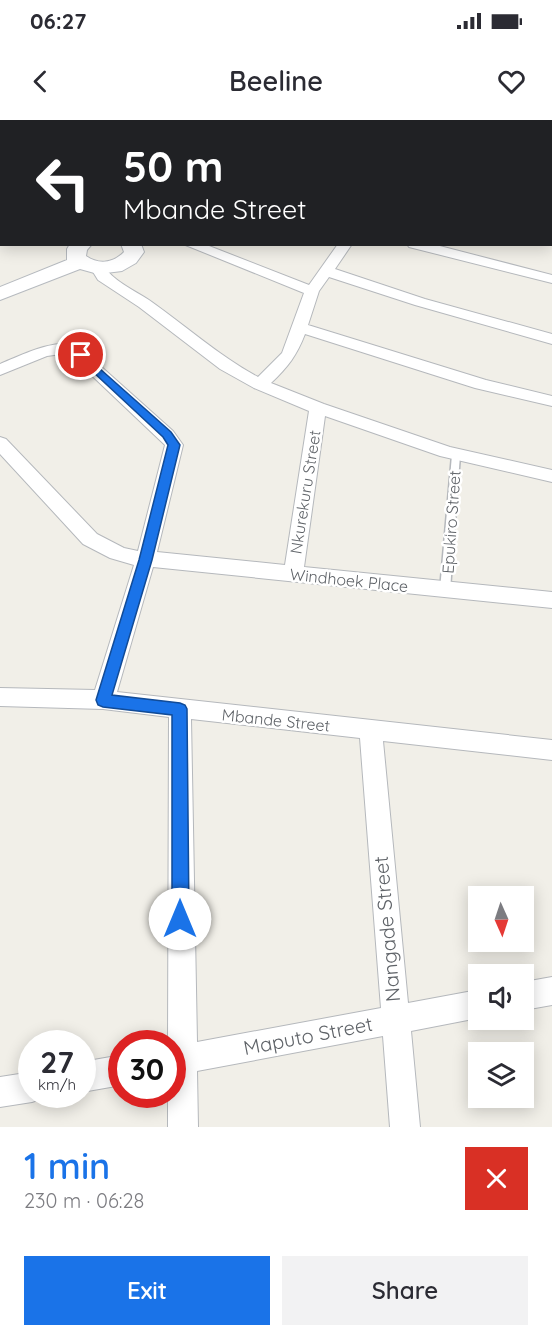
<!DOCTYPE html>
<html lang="en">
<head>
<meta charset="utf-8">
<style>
  body { margin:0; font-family:Quicksand,sans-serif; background:#f2f2f3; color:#2b2b33; height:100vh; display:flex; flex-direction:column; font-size:22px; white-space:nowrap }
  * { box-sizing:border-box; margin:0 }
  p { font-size:20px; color:#7c7c81 }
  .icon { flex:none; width:33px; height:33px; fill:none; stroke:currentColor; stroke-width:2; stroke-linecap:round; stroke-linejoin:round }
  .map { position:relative; height:1007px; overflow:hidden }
  .panel { display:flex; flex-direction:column; background:#fff; flex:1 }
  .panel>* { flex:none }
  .banner { position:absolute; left:0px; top:0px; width:552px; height:126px; box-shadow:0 3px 15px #0003; background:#202124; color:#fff; overflow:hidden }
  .needle { width:39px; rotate:177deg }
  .controls { position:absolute; left:468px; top:766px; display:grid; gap:12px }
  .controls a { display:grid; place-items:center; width:66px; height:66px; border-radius:0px; background:#fff; box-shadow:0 3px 15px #0003; font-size:30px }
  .speed { position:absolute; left:18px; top:910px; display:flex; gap:12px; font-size:30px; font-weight:700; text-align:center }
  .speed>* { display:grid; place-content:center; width:78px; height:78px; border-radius:50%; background:#fff; box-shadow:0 3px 15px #0003; line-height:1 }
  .speed small { font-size:15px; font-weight:400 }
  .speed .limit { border:9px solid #d22; background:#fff; color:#111 }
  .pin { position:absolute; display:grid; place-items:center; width:51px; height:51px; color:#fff; margin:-26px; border:3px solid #fff; border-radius:50%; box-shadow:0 2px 6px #0007 }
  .me { position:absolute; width:66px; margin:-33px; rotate:0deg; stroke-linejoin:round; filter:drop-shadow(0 0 4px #0008) }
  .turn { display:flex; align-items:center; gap:21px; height:126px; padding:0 24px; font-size:27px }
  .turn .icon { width:78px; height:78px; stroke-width:2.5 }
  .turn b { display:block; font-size:42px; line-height:51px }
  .round { display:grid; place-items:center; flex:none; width:63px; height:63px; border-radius:0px; background:#f2f2f3 }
  .headline { display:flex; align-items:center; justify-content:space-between; height:102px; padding:0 24px }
  h1 { font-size:36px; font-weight:600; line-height:45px; color:#1a73e8 }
  .cta { display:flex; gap:12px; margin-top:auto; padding:12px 24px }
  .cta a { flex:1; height:69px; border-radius:0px; background:#1a73e8; color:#fff; font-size:24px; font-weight:600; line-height:69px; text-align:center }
  .cta a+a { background:#f2f2f3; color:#2b2b33 }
  .status { display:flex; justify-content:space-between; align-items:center; height:42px; padding:0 30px; background:#fff; direction:ltr }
  .status svg { height:16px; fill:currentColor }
  header { display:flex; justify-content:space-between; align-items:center; height:78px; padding:0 24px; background:#fff; font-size:27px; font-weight:600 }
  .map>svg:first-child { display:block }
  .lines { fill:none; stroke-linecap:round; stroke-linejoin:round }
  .lane-casing { stroke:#b5b8bc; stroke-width:3 }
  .street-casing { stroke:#b5b8bc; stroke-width:2 }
  .secondary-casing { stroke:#b6babf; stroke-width:2 }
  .lane { fill:#fff; fill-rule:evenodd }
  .street { fill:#fff; fill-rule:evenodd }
  .secondary { fill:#fff; fill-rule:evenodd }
  .route { fill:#1a73e8; stroke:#114b97; stroke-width:1.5 }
  .labels { text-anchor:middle; stroke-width:5; stroke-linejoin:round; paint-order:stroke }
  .street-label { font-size:16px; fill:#5f6368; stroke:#fff }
  .near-street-label { font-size:20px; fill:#5f6368; stroke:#fff }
</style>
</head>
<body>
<div class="status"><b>06:27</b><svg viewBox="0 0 49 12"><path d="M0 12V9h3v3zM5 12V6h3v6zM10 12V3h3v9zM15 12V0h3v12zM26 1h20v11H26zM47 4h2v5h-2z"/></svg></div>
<header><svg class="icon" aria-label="back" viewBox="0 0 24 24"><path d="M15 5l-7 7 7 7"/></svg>Beeline<svg class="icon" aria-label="heart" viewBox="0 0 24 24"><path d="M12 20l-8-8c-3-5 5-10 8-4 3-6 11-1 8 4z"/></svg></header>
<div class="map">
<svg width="552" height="1007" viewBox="0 0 552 1007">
  <rect width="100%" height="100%" fill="#f1efe8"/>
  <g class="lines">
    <g class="lane-casing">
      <path id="lane" d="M456 332 460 335 450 470 445 474 440 470 452 335Z"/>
    </g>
    <g class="street-casing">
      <path id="street" d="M99 0H113L114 2H100Z
        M205 0H218L219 2H206Z
        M413 0H427L428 2H414Z
        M447 0H459L447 2Z
        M540 0H552V4L550 2Z
        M550 30H552V38L550 37Z
        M0 51 2 52V60L0 59Z
        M550 66H552V74H550Z
        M2 76V85H0V77Z
        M550 104H552V113H550Z
        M183 124H204L309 165 338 124H352L335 149 425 179 552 214V224L415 185 329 157 319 171 308 205 486 260 552 276V286L475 268 305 214C297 235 288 247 271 263L324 284 450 327 552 350V362L440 336 325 296 304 447 552 472V488L153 447 117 572 552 620V640L383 621 408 883 478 870V898L411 911 420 1007H390L383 916 197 951 198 1007H168V975H172V924H168L169 597 103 589 0 586V568L95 570 134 445 110 438 83 424 0 334V317L6 319 97 414 124 428 138 431 165 325 68 233 47 236 0 255V244C22 235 52 219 77 225L173 311 183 325 157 432 285 445 309 291 254 268 220 249 139 187 98 160 90 147 92 144H102C113 161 132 169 149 180 186 206 219 236 258 257L282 233 304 173ZM191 599 360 618 381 888 197 922Z
        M407 124H432L552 155V163L409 127Z
        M552 857V885L524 890V862Z
        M122 935V965L82 972V942Z
        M32 952V975H44L43 978 32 982 0 987V957Z"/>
    </g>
    <g class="secondary-casing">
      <path id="secondary" d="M285 0H303L284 2Z
        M70 124H92L87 130 86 136C99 145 113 143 124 132L121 124H141L144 132 136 143 122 151 98 154 80 149 0 180V167L67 140V129Z"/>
    </g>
    <use href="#lane" class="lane"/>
    <use href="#street" class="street"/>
    <use href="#secondary" class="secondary"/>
  </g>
  <path class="route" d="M81 232 171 312 180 325 152 440 112 575 180 583 185 585 187 589 189 799 187 805 180 808 174 805 172 799V595L103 587 98 585 96 580 139 440 168 325 163 317 77 237 76 235Z"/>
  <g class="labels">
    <g class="street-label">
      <text transform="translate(305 372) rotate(-81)" y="6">Nkurekuru Street</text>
      <text transform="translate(451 402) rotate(-86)" y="6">Epukiro Street</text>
      <text transform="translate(349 460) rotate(6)" y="6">Windhoek Place</text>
      <text transform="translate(276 600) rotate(6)" y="6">Mbande Street</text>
    </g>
    <g class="near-street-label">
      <text transform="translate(387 809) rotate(-95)" y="7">Nangade Street</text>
      <text transform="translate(308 916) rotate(-11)" y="7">Maputo Street</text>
    </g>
  </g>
</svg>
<div class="controls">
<a><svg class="needle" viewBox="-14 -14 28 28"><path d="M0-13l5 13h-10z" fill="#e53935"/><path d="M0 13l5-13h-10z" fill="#7c7c81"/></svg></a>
<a><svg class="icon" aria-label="sound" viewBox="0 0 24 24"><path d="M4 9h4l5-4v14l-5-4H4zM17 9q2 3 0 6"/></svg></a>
<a><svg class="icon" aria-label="layers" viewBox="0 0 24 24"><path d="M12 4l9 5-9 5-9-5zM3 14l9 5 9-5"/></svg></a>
</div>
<div class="speed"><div>27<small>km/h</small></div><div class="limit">30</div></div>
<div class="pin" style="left:81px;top:235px;background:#d93025"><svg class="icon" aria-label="arrive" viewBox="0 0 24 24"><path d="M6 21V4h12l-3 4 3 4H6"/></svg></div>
<svg class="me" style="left:180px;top:799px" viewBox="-20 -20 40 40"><circle r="19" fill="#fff"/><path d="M0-13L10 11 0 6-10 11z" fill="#1a73e8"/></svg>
<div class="banner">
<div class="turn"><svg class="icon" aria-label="left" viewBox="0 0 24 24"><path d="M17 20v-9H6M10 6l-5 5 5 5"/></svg><div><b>50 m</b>Mbande Street</div></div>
</div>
</div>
<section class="panel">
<div class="headline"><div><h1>1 min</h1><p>230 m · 06:28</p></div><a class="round" style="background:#d93025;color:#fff"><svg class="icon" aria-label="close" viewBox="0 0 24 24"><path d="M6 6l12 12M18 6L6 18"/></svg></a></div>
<div class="cta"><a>Exit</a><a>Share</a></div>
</section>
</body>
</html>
